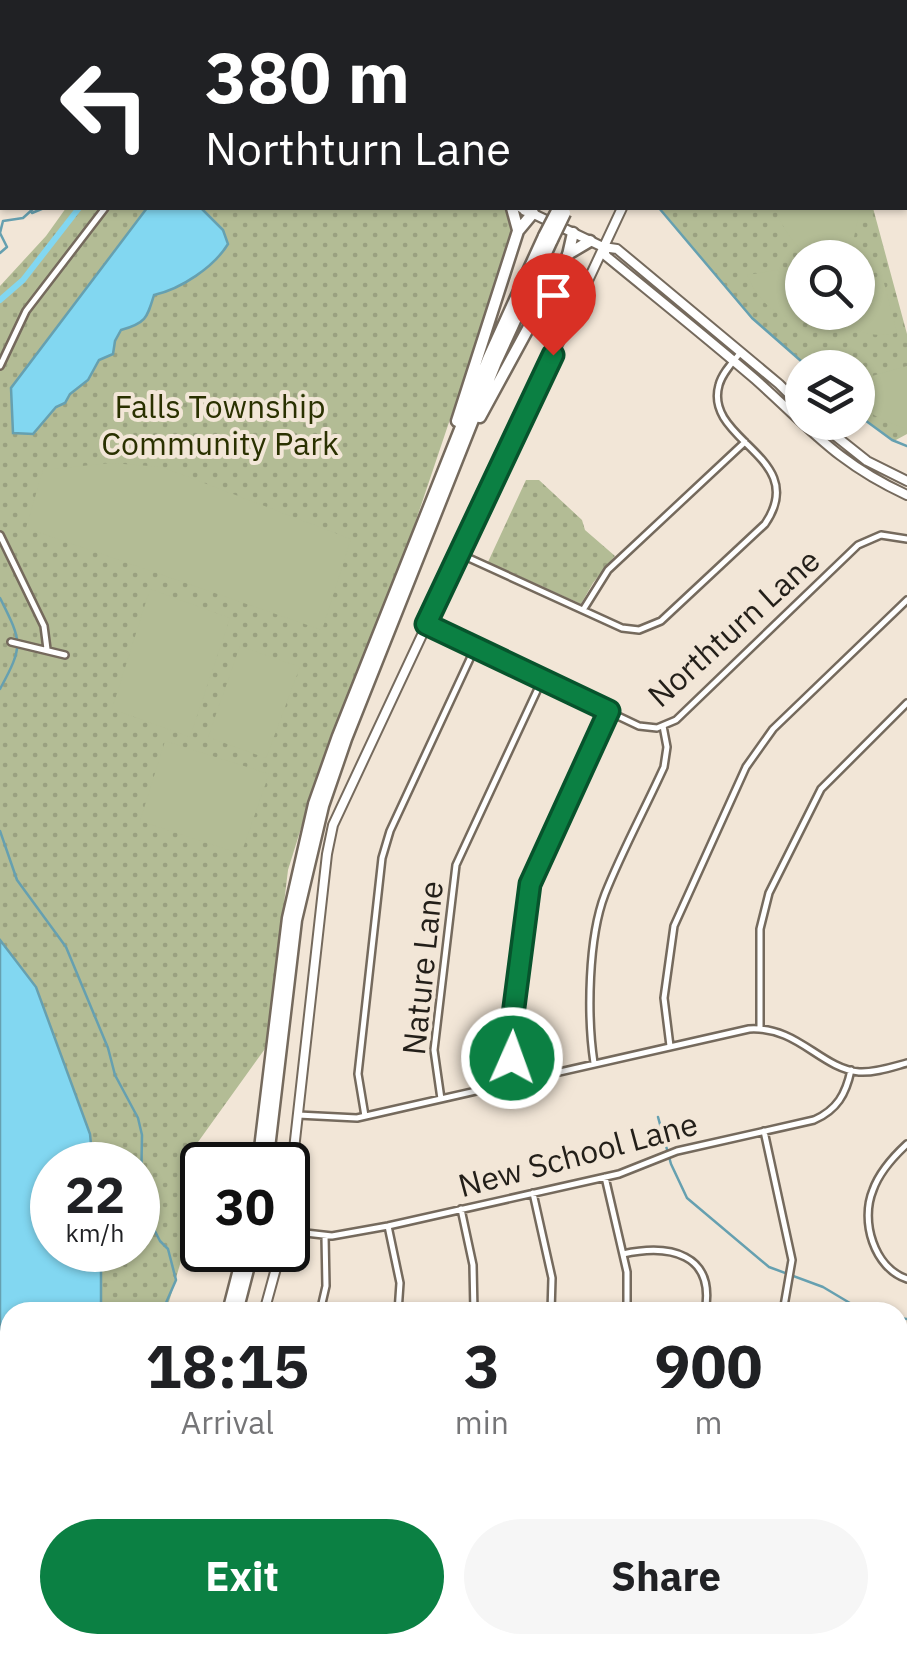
<!DOCTYPE html>
<html lang="en">
<head>
<meta charset="utf-8">
<style>
  body { margin:0; font-family:"IBM Plex Sans",sans-serif; background:#f6f6f6; color:#202124; height:100vh; display:flex; flex-direction:column; font-size:38px; white-space:nowrap }
  * { box-sizing:border-box; margin:0 }
  p { font-size:32px; color:#757577 }
  .icon { flex:none; width:55px; height:55px; fill:none; stroke:currentColor; stroke-width:2; stroke-linecap:round; stroke-linejoin:round }
  .map { position:relative; flex:1; overflow:hidden }
  .sheet { position:absolute; left:0px; top:1302px; width:908px; height:352px; display:flex; flex-direction:column; background:#fff; border-radius:30px 30px 0 0; box-shadow:0 2px 8px #0004 }
  .sheet>* { flex:none }
  .banner { position:absolute; left:0px; top:0px; width:908px; height:210px; box-shadow:0 2px 8px #0004; background:#202124; color:#fff; overflow:hidden }
  .fabs { position:absolute; left:785px; top:240px; display:grid; gap:20px }
  .fabs a { display:grid; place-items:center; width:90px; height:90px; border-radius:50%; background:#fff; box-shadow:0 2px 8px #0004; font-size:50px }
  .speed { position:absolute; left:30px; top:1142px; display:flex; gap:20px; font-size:50px; font-weight:700; text-align:center }
  .speed>* { display:grid; place-content:center; width:130px; height:130px; border-radius:50%; background:#fff; box-shadow:0 2px 8px #0004; line-height:1 }
  .speed small { font-size:25px; font-weight:400 }
  .speed .limit { border:5px solid #111; border-radius:15px; background:#fff; color:#111 }
  .pin { position:absolute; display:grid; place-items:center; width:85px; height:85px; color:#fff; margin:-102px -42px; border-radius:50% 50% 50% 0; rotate:-45deg; box-shadow:0 0 10px #0007 }
  .pin .icon { rotate:45deg }
  .me { position:absolute; width:110px; margin:-55px; rotate:2deg; stroke-linejoin:round; filter:drop-shadow(0 0 8px #0008) }
  .turn { display:flex; align-items:center; gap:35px; height:210px; padding:0 40px; font-size:45px }
  .turn .icon { width:130px; height:130px; stroke-width:2.5 }
  .turn b { display:block; font-size:70px; line-height:85px }
  .eta { display:flex; justify-content:space-evenly; align-items:center; height:170px; text-align:center }
  .eta b { font-size:60px; font-weight:800; line-height:70px }
  .primary-button { display:flex; gap:20px; margin-top:auto; padding:20px 40px }
  .primary-button a { flex:1; height:115px; border-radius:60px; background:#0b8043; color:#fff; font-size:40px; font-weight:800; line-height:115px; text-align:center }
  .primary-button a+a { background:#f6f6f6; color:#202124 }
  .map>svg:first-child { display:block }
  .park { fill:url(#park-dots); fill-rule:evenodd }
  .garden { fill:#b3bc95 }
  .water { fill:#82d7f1; stroke:#66a0b0; stroke-width:2.5 }
  .lines { fill:none; stroke-linecap:round; stroke-linejoin:round }
  .stream { stroke:#66a0b0; stroke-width:2.5 }
  .canal { stroke:#82d7f1; stroke-width:6 }
  .street-casing { stroke:#756a5d; stroke-width:10 }
  .secondary-casing { stroke:#756a5d; stroke-width:12 }
  .highway-casing { stroke:#756a5d; stroke-width:15 }
  .street { stroke:#fff; stroke-width:5 }
  .secondary { stroke:#fff; stroke-width:8 }
  .highway { stroke:#fff; stroke-width:10 }
  .highway-bridge-casing { stroke:#756a5d; stroke-width:15; stroke-linecap:butt }
  .highway-bridge { stroke:#fff; stroke-width:10 }
  .route-casing { stroke:#07532c; stroke-width:25 }
  .route { stroke:#0b8043; stroke-width:18 }
  .labels { text-anchor:middle; stroke-width:8; stroke-linejoin:round; paint-order:stroke }
  .park-label { font-size:32px; fill:#2a3100; stroke:#f2e6d7 }
  .street-label { font-size:32px; fill:#231f19; stroke:#f2e6d7 }
</style>
</head>
<body>
<div class="map">
<svg width="907" height="1653" viewBox="0 0 907 1653">
  <defs>
    <pattern id="park-dots" width="8" height="8" patternUnits="userSpaceOnUse" patternTransform="scale(2.5)"><rect width="8" height="8" fill="#b3bc95"/><path d="M2 2h.1M6 6h.1" fill="none" stroke="#9aa180" stroke-width="1.8" stroke-linecap="round"/></pattern>
  </defs>
  <rect width="100%" height="100%" fill="#f2e6d7"/>
  <path class="park" d="M66 208H502L510 213 513 232 401 565 315 783 288 870 267 1046 193 1149 181 1261 166 1312H10V1613L0 1612V286L46 236ZM52 1165H138V1250H52Z
    M660 208H873L907 334V434L894 441 858 415V368L809 367 752 318ZM802 258H858V312H802Z
    M526 480H539L582 520 585 530 615 556 593 583 581 604 488 562Z"/>
  <path class="garden" d="M776 208H860L850 257C839 258 826 260 816 258 797 253 780 225 776 208Z
    M802 266V312L813 313 814 319C781 324 760 304 747 275Z
    M883 279 897 333C871 339 852 331 833 313L858 312V286Z
    M907 366V428H904C877 417 858 414 858 380Z
    M111 463 162 467 351 539 322 630 26 528 43 470Z
    M150 589 230 618 190 737 112 709Z
    M240 646 300 667 266 758 208 737Z
    M165 741 269 774 241 854 140 821Z"/>
  <path class="water" d="M147 208H201L223 230 228 244C214 267 181 289 154 295 147 318 146 323 121 330L115 341 113 354 99 360 88 380 70 394 65 403 56 407 33 434 13 433 11 388Z
    M0 940 36 987 90 1134 93 1165H52V1250H101V1312H10V1503L0 1521Z"/>
  <g class="lines">
    <path class="stream" d="M554 0 555 2
      M140 2 141 0
      M75 208 77 210
      M659 208 752 318 809 368
      M32 213 44 208
      M0 253 7 247 0 233 3 221 23 218 34 208
      M858 415 892 440 907 446
      M0 598C22 642 24 645 0 689
      M0 831 17 880 66 947 108 1048 115 1075 138 1118 142 1135 141 1192 146 1214 160 1241 168 1249 176 1280 162 1312
      M658 1117 671 1164 687 1198 769 1267 823 1287 865 1312
      M898 1318 907 1319
      M33 1653 34 1645"/>
    <path class="canal" d="M0 300 23 280 79 208"/>
    <g class="street-casing">
      <path id="street" d="M473 0V2
        M325 2 326 0
        M615 2 616 0
        M0 366 26 311 105 208
        M0 535 44 626 47 649
        M460 554 622 628 639 630 661 621 765 524C811 457 703 441 719 385 722 373 733 362 741 352
        M583 610 608 570 745 442
        M426 625 639 726 657 728 676 720 858 545 881 535 907 539
        M11 642 65 655
        M760 1028V929L769 893 821 789 907 703
        M670 1046 664 998 674 926 746 767 773 729 907 600
        M594 1063C587 1016 588 938 605 894 622 851 645 809 664 767L667 747 663 726
        M517 1081 510 1039 530 884 609 711
        M441 1099 434 1050 456 865 542 680
        M298 1115 357 1118 749 1029C798 1026 820 1068 859 1072 875 1073 892 1067 907 1063
        M365 1116 358 1074 382 858 390 831 475 648
        M764 1131 792 1260 783 1312
        M907 1144C894 1156 879 1173 873 1190 860 1221 874 1268 907 1279
        M605 1177 627 1272V1312
        M533 1193 552 1278 551 1312
        M461 1209 473 1265 474 1312
        M388 1226 400 1283 398 1312
        M288 1231 332 1236 388 1226 619 1174 677 1151 814 1120C837 1110 846 1094 851 1070
        M623 1254C669 1244 716 1253 705 1312
        M320 1312 326 1286 325 1236
        M898 1371 907 1372
        M898 1485 907 1476
        M898 1547 907 1550
        M576 1645 628 1653
        M686 1653 688 1645
        M821 1653 831 1645"/>
    </g>
    <g class="secondary-casing">
      <path id="secondary" d="M14 0 24 2
        M717 2 718 0
        M521 208 603 247 617 249 779 384 802 407
        M603 247 606 256C656 297 706 337 755 379 810 428 837 463 907 495
        M818 422 867 461 907 481
        M288 1203 327 854 333 825 622 208
        M264 1312 281 1250
        M0 1618 10 1620
        M173 1645 224 1653"/>
    </g>
    <g class="highway-casing">
      <path id="highway" d="M658 2 660 0
        M668 2 669 0
        M512 208 518 230
        M525 210 527 208
        M568 254 590 241
        M480 417 568 255 573 233
        M457 421 518 231 533 213
        M258 1165 288 918 314 804 338 736 488 359 544 236
        M267 1165 296 920 323 806 346 739 496 362 552 240
        M228 1312 244 1250
        M237 1312 253 1250
        M91 1653 93 1645
        M113 1653 115 1645
        M122 1653 124 1645
        M143 1653 147 1645"/>
    </g>
    <use href="#street" class="street"/>
    <use href="#secondary" class="secondary"/>
    <use href="#highway" class="highway"/>
    <g class="highway-bridge-casing">
      <path id="highway-bridge" d="M544 236 558 209
        M552 240 565 213"/>
    </g>
    <use href="#highway-bridge" class="highway-bridge"/>
  </g>
  <g class="lines">
    <g class="route-casing">
      <path id="route" d="M512 1058 510 1038 530 884 609 711 426 624 553 355"/>
    </g>
    <use href="#route" class="route"/>
  </g>
  <g class="labels">
    <g class="park-label">
      <text x="220" y="418">Falls Township<tspan x="220" dy="37">Community Park</tspan></text>
    </g>
    <g class="street-label">
      <text transform="translate(734 628) rotate(-42)" y="11">Northturn Lane</text>
      <text transform="translate(423 968) rotate(-84)" y="11">Nature Lane</text>
      <text transform="translate(578 1155) rotate(-15)" y="11">New School Lane</text>
    </g>
  </g>
</svg>
<div class="fabs">
<a><svg class="icon" aria-label="search" viewBox="0 0 24 24"><circle cx="10" cy="10" r="6"/><path d="M15 15l6 6"/></svg></a>
<a><svg class="icon" aria-label="layers" viewBox="0 0 24 24"><path d="M12 4l9 5-9 5-9-5zM3 14l9 5 9-5"/></svg></a>
</div>
<div class="speed"><div>22<small>km/h</small></div><div class="limit">30</div></div>
<div class="pin" style="left:553px;top:355px;background:#d93025"><svg class="icon" aria-label="arrive" viewBox="0 0 24 24"><path d="M6 21V4h12l-3 4 3 4H6"/></svg></div>
<svg class="me" style="left:512px;top:1058px" viewBox="-20 -20 40 40"><circle r="17" fill="#0b8043" stroke="#fff" stroke-width="3"/><path d="M0-11L8 9 0 5-8 9z" fill="#fff"/></svg>
<div class="banner">
<div class="turn"><svg class="icon" aria-label="left" viewBox="0 0 24 24"><path d="M17 20v-9H6M10 6l-5 5 5 5"/></svg><div><b>380 m</b>Northturn Lane</div></div>
</div>
<section class="sheet">
<div class="eta">
<div><b>18:15</b><p>Arrival</p></div>
<div><b>3</b><p>min</p></div>
<div><b>900</b><p>m</p></div>
</div>
<div class="primary-button"><a>Exit</a><a>Share</a></div>
</section>
</div>
</body>
</html>
